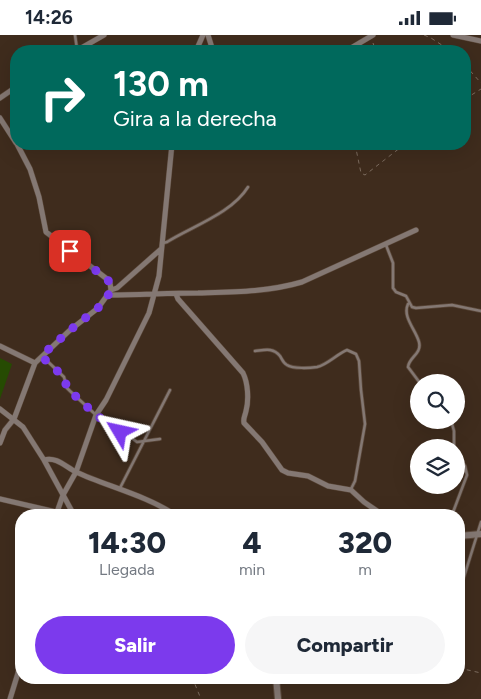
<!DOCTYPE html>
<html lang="es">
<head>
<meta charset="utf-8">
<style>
  body { margin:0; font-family:Figtree,sans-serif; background:#f6f6f7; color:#1f2937; height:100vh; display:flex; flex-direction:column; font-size:19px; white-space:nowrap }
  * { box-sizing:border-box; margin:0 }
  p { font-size:16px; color:#747a83 }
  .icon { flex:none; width:28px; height:28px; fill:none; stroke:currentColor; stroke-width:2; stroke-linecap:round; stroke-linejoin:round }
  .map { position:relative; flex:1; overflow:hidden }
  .drawer { position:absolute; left:15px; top:474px; width:450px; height:175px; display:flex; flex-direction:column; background:#fff; border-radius:20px; box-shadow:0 5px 20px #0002 }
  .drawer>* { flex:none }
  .banner { position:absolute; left:10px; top:10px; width:461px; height:105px; border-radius:20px; box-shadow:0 5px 20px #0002; background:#00695c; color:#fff; overflow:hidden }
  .fabs { position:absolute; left:410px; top:339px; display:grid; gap:10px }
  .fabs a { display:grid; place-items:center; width:55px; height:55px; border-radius:50%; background:#fff; box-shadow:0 5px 20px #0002; font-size:25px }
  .pin { position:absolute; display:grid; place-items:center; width:42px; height:42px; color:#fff; margin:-21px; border-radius:10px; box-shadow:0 2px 8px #0006 }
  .me { position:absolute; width:55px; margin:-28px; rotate:306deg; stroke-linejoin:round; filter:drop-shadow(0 0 4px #0008) }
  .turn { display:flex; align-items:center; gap:18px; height:105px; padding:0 20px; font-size:22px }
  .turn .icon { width:65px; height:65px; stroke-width:2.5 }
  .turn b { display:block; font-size:35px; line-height:42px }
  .eta { display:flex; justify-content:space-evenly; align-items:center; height:85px; text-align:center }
  .eta b { font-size:30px; font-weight:800; line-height:35px }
  .cta { display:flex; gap:10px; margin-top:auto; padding:10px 20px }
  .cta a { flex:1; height:58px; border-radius:30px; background:#7c3aed; color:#fff; font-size:20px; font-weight:800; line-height:58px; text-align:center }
  .cta a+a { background:#f6f6f7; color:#1f2937 }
  .status { display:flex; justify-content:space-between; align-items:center; height:35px; padding:0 25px; background:#fff; direction:ltr }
  .status svg { height:14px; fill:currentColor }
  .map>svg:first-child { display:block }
  .green { fill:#264b02 }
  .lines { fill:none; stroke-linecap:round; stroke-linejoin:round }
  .service-casing { stroke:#5b483a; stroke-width:4 }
  .minor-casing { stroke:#5b483a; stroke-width:6 }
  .tertiary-casing { stroke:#5b483a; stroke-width:8 }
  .path { stroke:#7d6c5f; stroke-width:1; stroke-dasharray:4 4; stroke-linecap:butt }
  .service { stroke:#847873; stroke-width:2.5 }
  .minor { stroke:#847873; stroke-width:5 }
  .tertiary { stroke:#847873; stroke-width:6 }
  .route { stroke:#7c3aed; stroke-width:9; stroke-dasharray:0 16.2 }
</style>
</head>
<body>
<div class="status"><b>14:26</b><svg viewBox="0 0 49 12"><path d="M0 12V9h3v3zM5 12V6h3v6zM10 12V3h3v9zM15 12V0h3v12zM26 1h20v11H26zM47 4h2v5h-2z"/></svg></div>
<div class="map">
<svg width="481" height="664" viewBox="0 0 481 664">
  <rect width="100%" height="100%" fill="#3f2c1d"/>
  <path class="green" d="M0 323 12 329 0 364Z"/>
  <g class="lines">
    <g class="service-casing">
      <path id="service" d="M75 0 77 14
        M163 208 167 207C193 191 232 178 248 152
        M386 210 393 228V253L396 257 406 261 412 272 416 273 452 270 481 276
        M408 269C402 282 416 295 419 307 422 319 409 322 408 332L420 348
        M255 316C264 315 273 312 280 321 282 324 283 328 287 330 293 334 310 333 317 332 327 330 337 319 347 315L356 319 359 326 361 355 365 389 355 446 351 454
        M43 322 64 342 67 353 70 356 96 380 108 387 110 392 129 401 137 407 160 404
        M451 385 454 396V412
        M120 453 170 355
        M452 480 467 440 465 431 456 419
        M459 558 481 487"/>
    </g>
    <g class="minor-casing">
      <path id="minor" d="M208 0 213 16
        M453 0 481 6
        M76 16 104 0
        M196 16 203 0
        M346 16 373 0
        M0 63 16 52
        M0 83 16 108
        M17 109 30 134 39 162 46 197 107 244 110 248 111 255
        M176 259 178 264 243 338C248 348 249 365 246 376 245 381 243 383 244 388L262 407 282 435 288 438 308 441 328 451 351 455 364 467 383 480
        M109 260C139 260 168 258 198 258 233 257 268 257 302 247L416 195
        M0 311 35 328
        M0 374 23 392 44 425 74 480
        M0 408 5 395 14 384 35 328 69 296 98 273 111 255 117 253 161 214
        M44 425C56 421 66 432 76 437 106 451 148 461 175 480
        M0 464 56 477
        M56 480 63 460 76 437 96 380 106 365 149 278 159 241 172 109
        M10 664 18 638 21 617"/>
    </g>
    <g class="tertiary-casing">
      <path id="tertiary" d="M459 501 481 499
        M276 642 278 664"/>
    </g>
    <path class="path" d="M424 0 431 3 451 16
      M373 8 376 16
      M465 30 481 48
      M465 64 481 54
      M355 109 361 138 365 140 405 109
      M459 633 481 638
      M192 642 201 664"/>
    <use href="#service" class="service"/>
    <use href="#minor" class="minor"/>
    <use href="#tertiary" class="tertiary"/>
  </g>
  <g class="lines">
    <path class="route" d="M70 216 107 244 110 248 112 255 98 273 69 296 41 321 64 342 67 353 70 356 96 380 120 397"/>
  </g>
</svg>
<div class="fabs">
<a><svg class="icon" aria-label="search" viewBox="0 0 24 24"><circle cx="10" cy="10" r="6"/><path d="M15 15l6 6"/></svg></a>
<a><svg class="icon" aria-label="layers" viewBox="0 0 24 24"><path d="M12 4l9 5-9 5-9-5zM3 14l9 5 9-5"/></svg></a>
</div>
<div class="pin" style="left:70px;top:216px;background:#d93025"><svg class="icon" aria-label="arrive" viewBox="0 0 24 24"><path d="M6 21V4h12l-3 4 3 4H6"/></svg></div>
<svg class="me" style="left:120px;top:397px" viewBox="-20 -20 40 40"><path d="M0-17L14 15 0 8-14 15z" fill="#7c3aed" stroke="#fff" stroke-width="4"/></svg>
<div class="banner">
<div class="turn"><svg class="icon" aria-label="right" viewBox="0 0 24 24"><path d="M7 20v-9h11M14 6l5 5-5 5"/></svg><div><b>130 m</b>Gira a la derecha</div></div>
</div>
<section class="drawer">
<div class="eta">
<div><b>14:30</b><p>Llegada</p></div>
<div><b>4</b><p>min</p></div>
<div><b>320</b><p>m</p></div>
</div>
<div class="cta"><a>Salir</a><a>Compartir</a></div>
</section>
</div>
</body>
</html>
